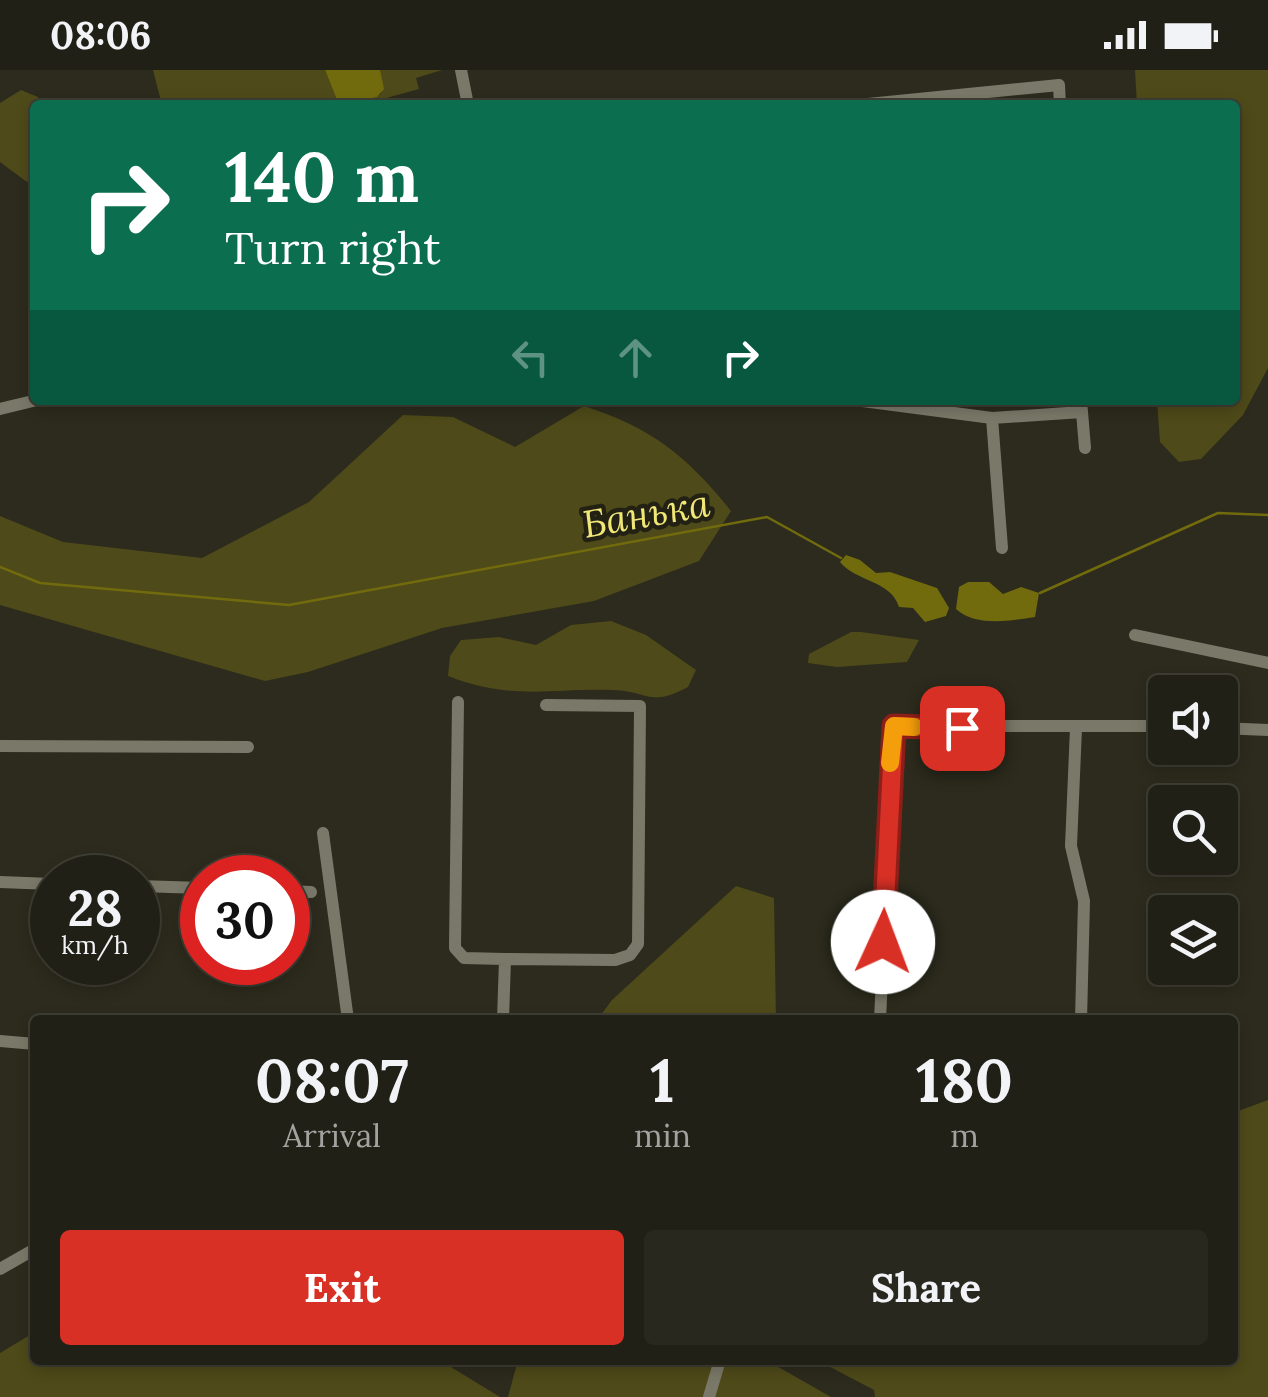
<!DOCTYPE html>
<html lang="en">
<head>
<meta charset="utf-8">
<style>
  body { margin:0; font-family:Lora,serif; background:#29281f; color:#f1f3f6; height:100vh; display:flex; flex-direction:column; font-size:38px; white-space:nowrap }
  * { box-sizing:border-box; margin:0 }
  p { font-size:32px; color:#a2a3a1 }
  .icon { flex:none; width:55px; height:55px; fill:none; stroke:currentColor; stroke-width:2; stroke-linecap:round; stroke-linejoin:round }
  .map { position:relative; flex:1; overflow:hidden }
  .drawer { position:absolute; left:30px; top:945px; width:1208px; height:350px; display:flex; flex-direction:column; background:#212016; border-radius:10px; box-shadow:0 5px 15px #0003,0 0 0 2px #3e3e35 }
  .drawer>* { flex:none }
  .banner { position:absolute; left:30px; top:30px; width:1210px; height:305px; border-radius:10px; box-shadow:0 5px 15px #0003,0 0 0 2px #3e3e35; background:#0b6e4f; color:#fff; overflow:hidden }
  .controls { position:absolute; left:1148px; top:605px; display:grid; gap:20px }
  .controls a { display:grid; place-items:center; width:90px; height:90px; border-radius:10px; background:#212016; box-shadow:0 5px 15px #0003,0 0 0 2px #3e3e35; font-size:50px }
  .speed { position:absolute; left:30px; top:785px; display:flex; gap:20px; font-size:50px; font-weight:700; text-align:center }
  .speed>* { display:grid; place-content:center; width:130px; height:130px; border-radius:50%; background:#212016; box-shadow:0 5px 15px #0003,0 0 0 2px #3e3e35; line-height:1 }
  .speed small { font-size:25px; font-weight:400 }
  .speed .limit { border:15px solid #d22; background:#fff; color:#111 }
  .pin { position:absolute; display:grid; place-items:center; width:85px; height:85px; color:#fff; margin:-42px; border-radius:20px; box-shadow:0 5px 15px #0006 }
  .me { position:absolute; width:110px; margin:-55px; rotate:2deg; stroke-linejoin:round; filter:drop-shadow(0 0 8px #0008) }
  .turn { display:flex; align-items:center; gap:35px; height:210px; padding:0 30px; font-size:45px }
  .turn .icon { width:130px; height:130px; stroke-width:2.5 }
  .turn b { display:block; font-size:70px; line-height:85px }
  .lanes { display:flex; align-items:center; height:95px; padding:0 30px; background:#0003; justify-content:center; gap:50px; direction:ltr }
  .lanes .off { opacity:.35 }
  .eta { display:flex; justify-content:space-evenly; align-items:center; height:170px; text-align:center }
  .eta b { font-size:60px; font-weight:700; line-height:70px }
  .primary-button { display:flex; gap:20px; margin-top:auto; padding:20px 30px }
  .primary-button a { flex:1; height:115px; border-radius:10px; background:#d93025; color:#fff; font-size:40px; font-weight:700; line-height:115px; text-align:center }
  .primary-button a+a { background:#29281f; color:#f1f3f6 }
  .status { display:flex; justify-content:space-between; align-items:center; height:70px; padding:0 50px; background:#212016; direction:ltr }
  .status svg { height:28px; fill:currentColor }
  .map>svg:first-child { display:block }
  .green { fill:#4e4a19 }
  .water { fill:#726b0d }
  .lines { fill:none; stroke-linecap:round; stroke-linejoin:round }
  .stream { stroke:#726b0d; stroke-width:2.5 }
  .minor { stroke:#7a7969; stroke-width:12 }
  .route-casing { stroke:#8d1f18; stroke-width:25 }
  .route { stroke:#d93025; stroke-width:18 }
  .slow { stroke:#f59e0b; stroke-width:18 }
  .labels { text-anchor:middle; stroke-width:9; stroke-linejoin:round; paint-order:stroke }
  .water-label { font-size:38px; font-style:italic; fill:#f0e776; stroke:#222114 }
</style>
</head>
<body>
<div class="status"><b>08:06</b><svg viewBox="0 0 49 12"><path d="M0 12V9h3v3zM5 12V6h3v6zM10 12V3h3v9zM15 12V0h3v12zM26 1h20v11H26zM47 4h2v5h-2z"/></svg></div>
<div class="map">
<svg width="1268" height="1327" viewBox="0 0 1268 1327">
  <rect width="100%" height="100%" fill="#2c2b1d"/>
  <path class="green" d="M153 0H325L339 35H162Z
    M380 0H442L416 8 419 19 361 35H343L381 24Z
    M1135 0H1268V298L1243 345 1201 389 1179 392 1160 372 1157 330H1235V35H1137Z
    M21 20 38 27 40 35H35V103L27 112 0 92V33Z
    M584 336C652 358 687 386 731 441L699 491 594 531 442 558 308 602 265 611 0 535V446L63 472 202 488 309 432 403 345 453 347 515 377Z
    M611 551 646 565 696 600 688 617C648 638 650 621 613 620 549 618 513 631 448 606L450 586 461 570 499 567 536 575 571 555Z
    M851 562H861L919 570 907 592 837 597 808 593 809 584Z
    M736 816 774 828 776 950H597L612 930Z
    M1268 1030V1327H875L874 1320 817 1290H1232L1233 1043Z
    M35 1262V1290H447L446 1294 500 1327H0V1283Z
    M518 1290H766L831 1327H508Z"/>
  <path class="water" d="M325 0H380L384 19 377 27 339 35Z
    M846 485 860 490 876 503 890 502 937 518 949 538 946 546 925 552 913 538 899 537C891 510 856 512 840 492Z
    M968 512H989L1003 524 1021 517 1039 523 1035 547C1009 551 976 557 956 539L959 517Z"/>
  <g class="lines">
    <path class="stream" d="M0 497 40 513 289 535 767 447 841 488
      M1040 523 1218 443 1268 445"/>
    <path class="minor" d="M461 0 468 35
      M858 35 1059 15 1060 35
      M855 330 992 348 1082 342
      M1081 330 1085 378
      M0 339 37 330
      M992 348 1002 478
      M1135 565 1268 593
      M458 632 455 878 464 888 505 889
      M1076 658 1071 776 1084 831 1081 950
      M1220 658 1268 660
      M0 676 248 677
      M323 763 348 950
      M0 812 52 814
      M138 816 202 818
      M288 821 311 822
      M503 950 505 889 615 890 630 885 638 874 640 636 546 635
      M880 950 894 656H1165
      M0 971 35 974
      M0 1199 35 1179
      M709 1327 720 1290"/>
  </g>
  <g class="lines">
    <g class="route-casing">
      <path id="route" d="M883 872 894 656 962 658"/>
    </g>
    <use href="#route" class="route"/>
    <path class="slow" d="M890 693 894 656 914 657"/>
  </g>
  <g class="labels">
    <g class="water-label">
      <text transform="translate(646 444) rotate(-10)" y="13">Банька</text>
    </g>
  </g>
</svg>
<div class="controls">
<a><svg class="icon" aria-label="sound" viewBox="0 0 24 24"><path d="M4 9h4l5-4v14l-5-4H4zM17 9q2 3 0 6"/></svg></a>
<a><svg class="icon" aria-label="search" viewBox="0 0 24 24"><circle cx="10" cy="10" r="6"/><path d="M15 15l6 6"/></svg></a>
<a><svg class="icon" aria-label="layers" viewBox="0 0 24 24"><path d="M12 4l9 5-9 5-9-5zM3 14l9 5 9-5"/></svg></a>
</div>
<div class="speed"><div>28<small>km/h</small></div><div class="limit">30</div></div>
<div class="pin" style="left:962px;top:658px;background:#d93025"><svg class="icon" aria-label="arrive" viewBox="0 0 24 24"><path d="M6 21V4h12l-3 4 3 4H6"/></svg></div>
<svg class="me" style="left:883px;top:872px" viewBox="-20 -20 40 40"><circle r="19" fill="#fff"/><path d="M0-13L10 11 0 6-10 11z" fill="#d93025"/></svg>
<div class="banner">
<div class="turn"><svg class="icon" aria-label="right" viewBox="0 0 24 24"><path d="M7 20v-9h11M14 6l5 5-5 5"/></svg><div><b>140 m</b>Turn right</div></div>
<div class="lanes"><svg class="icon off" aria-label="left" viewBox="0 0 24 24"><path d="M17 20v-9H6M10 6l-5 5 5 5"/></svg><svg class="icon off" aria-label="ahead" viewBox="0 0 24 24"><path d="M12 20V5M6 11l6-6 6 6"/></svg><svg class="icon" aria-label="right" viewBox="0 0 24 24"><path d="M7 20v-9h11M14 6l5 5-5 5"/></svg></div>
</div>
<section class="drawer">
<div class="eta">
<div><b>08:07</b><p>Arrival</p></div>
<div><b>1</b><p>min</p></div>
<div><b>180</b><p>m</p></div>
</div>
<div class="primary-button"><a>Exit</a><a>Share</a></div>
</section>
</div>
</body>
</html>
